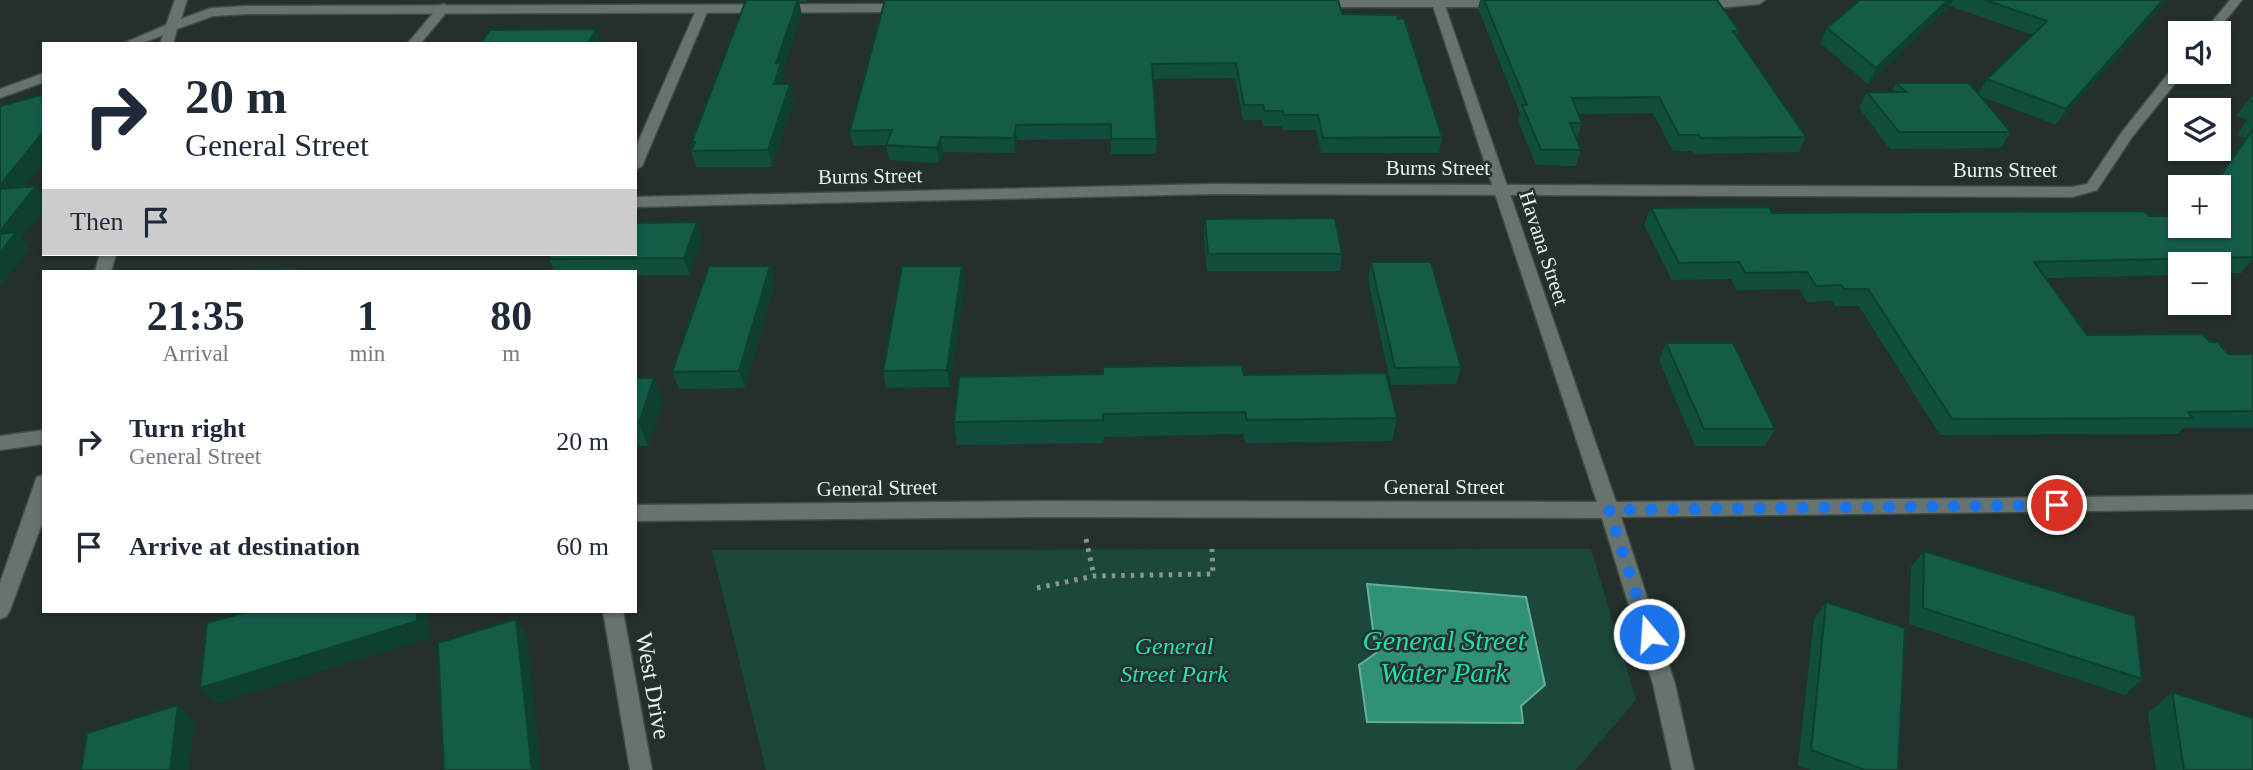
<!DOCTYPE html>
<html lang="en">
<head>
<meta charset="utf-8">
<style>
  body { margin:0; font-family:Georgia,serif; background:#f2f2f3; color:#1f2937; height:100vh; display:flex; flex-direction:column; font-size:26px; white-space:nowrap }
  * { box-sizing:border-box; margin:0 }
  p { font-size:23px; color:#747a83 }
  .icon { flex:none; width:38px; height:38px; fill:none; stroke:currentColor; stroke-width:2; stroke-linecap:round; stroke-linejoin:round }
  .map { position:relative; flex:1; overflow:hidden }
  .side { position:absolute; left:42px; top:270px; width:595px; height:343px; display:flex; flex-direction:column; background:#fff; border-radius:0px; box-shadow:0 2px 5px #0004 }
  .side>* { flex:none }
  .top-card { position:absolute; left:42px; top:42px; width:595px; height:214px; border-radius:0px; box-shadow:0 2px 5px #0004; background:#fff; color:#1f2937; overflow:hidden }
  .buttons { position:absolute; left:2168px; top:21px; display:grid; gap:14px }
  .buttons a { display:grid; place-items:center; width:63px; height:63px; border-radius:0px; background:#fff; box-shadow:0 2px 5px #0004; font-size:35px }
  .pin { position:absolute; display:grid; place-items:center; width:60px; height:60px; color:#fff; margin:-30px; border:4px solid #fff; border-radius:50%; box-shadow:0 2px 7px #0007 }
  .me { position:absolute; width:77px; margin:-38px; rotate:342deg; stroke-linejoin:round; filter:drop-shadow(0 0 5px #0008) }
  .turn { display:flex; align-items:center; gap:24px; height:147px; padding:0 28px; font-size:32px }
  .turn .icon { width:91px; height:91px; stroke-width:2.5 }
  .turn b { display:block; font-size:49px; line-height:60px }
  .then { display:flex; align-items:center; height:66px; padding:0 28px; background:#0003; gap:14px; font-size:26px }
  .eta { display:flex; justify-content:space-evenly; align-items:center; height:119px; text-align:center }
  .eta b { font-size:42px; font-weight:800; line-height:49px }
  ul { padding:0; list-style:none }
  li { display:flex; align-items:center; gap:21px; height:105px; padding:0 28px }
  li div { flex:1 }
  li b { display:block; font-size:26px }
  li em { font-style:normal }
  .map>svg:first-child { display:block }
  .green { fill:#1b483a }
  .water { fill:#2f9175; stroke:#67ae99; stroke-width:2 }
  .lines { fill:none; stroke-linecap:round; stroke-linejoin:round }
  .lane-casing { stroke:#424c48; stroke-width:3 }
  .street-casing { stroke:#424c48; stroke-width:3 }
  .secondary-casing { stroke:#424c48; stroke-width:3 }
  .path { stroke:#8b9591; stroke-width:5; stroke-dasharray:3.5 6; stroke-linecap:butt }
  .lane { fill:#66736e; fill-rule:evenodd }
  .street { fill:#66736e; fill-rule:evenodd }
  .secondary { fill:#66736e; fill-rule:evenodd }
  .wall { fill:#114e3e }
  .shaded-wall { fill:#0e4032 }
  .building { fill:#145b48; stroke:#0e4032; stroke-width:2 }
  .route { stroke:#1a73e8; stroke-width:12; stroke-dasharray:0 21.6 }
  .labels { text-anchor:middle; stroke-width:5; stroke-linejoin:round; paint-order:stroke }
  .street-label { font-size:21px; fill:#eaf1ee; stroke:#24302c }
  .near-park-label { font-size:24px; font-style:italic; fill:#25e3b4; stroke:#24302c }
  .near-street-label { font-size:24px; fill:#eaf1ee; stroke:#24302c }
  .near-water-label { font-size:28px; font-style:italic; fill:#1bdfb0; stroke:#24302c }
</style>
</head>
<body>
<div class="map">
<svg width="2253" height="770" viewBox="0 0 2253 770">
  <rect width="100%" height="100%" fill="#24302c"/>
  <path class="green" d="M1591 549 1636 700 1576 770H766L712 550Z"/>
  <path class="water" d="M1367 584 1526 597 1545 685 1521 706 1523 723 1367 722 1359 665 1376 653Z"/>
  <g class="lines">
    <g class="lane-casing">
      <path id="lane" d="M444 4 450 8 420 44H407L440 5Z"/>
    </g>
    <g class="street-casing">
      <path id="street" d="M1431 0H1443L1616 502 2253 495V509L1621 517 1675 684 1694 770H1672L1653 684 1602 518 1046 517 635 521V505L1046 501 1597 502Z
        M702 6 708 10 642 166 635 170V149L696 10Z
        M44 430V444L0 450V436Z
        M603 611H623L652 770H630Z"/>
    </g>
    <g class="secondary-casing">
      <path id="secondary" d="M175 0H187L181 19 211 8 247 6 906 4 912 8 906 12 247 14 213 16 177 29 173 44H160L163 35 140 44H122L166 25Z
        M1311 0H1504L1507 3 1501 7H1315L1309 3Z
        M1721 0H1765L1759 4 1697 10 1691 6 1697 2Z
        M2230 0H2242L2215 33H2203Z
        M2180 64V72H2184L2132 137 2097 190 2072 197 1213 194 635 207V197L1213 184 2072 187 2087 184 2122 132 2175 65Z
        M44 73V82L0 98V89Z
        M100 254H116L111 271H95Z
        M44 475V518L10 610 7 616 0 619V583L35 482 37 477Z"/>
    </g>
    <path class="path" d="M1086 539 1094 576
      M1037 588 1094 576 1213 574 1212 549"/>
    <use href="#lane" class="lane"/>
    <use href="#street" class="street"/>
    <use href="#secondary" class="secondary"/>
  </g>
  <path class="wall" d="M755 0H807L806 2H799L802 15 783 71 785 79 783 84 794 100 772 167H696L691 151 693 146 692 142Z
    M1480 0H1717L1739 31 1737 37 1806 137 1799 152 1695 154 1693 151H1673L1653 113 1578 114 1582 123 1577 139 1581 150 1576 166 1536 165 1518 121 1520 113 1478 8Z
    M1860 0H2167L2056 125 1980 96 2011 132 2001 148 1890 149 1859 108 1867 92H1891L1896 83 1978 94 1987 79 2033 35 1950 6 1868 84 1820 43 1827 28Z
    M1342 14 1442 137 1439 153H1321L1316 130H1283L1282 126H1263L1262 120H1243L1235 78 1153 79 1157 139 1156 154H1111V139L1017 140 1015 153 943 152 939 163 889 160 886 145 853 146 850 131Z
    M2253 93V259L2241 273 2219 274V264H2180V275L2045 278 2087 335 2210 342 2228 354H2253V428H2183L2178 434 1940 435 1859 306H1835L1832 301 1807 302 1799 289 1737 290 1731 279 1672 280 1644 225 1651 208 1772 213 2149 216 2219 226V187H2212L2245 138 2237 135 2247 120 2236 116Z
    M1205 219 1342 254 1340 271H1207L1204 236Z
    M702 239 689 275H635V271H554L549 259Z
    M1371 262 1461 367 1456 384 1391 385 1368 279Z
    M775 283 745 388 679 389 672 372Z
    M965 283 950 387 886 388 883 371Z
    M1666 343 1775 429 1765 446H1695L1659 360Z
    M1244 375 1397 418 1392 441 1245 443 1243 434 1104 437 1103 443 957 445 954 422Z
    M635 378 663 401 648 446H635Z
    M1924 551 2142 679 2125 695 1909 624 1911 567Z
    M1826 602 1898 770H1812L1798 765 1814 619Z
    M2172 692 2253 770H2156L2148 713Z"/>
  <path class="shaded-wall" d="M798 0 802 15 783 71 785 79 778 100 774 84 776 63Z
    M1948 0H1953L1950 6 1868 84 1876 68Z
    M2163 0H2167L2056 125 2066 109Z
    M596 29 600 40 598 44H588Z
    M790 84 794 100 772 167 768 150Z
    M1016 125 1017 140 1015 153 1014 138Z
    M44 131V162L10 205 0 193V185Z
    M941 137 943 152 939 163 937 148Z
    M36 186 44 196V209L21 238 29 249 0 286V231Z
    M697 222 702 239 689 275 684 258Z
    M770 266 775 283 745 388 739 371Z
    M962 266 965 283 950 387 947 370Z
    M654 378 663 401 648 446 639 423Z
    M417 611H428L429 638 217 703 200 688Z
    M516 619 527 635 541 770H532Z
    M178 705 195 721 189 770H170Z"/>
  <path class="building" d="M746 0H798L776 63H781L774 84H790L768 150 691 151 695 142H692Z
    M885 0H1338L1342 14 1397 15 1398 19 1404 18 1442 137 1323 138 1318 115H1284L1283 111H1265L1263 105H1244L1236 63 1152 64 1157 139H1111V124L1016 125 1014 138 941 137 937 148 886 145 892 130 850 131Z
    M1484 0H1717L1739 31H1733L1806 137 1701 138 1699 135H1679L1659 97 1572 98 1582 123H1570L1581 150H1541L1522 105H1527Z
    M1860 0H1948L1876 68 1827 28Z
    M1985 0H2163L2066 109 1987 79 2047 21Z
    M596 29 588 44H480L490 30Z
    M1896 83H1969L2011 132H1899L1867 92H1906Z
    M2253 94V102L2248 100Z
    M41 95 44 99V131L0 185V106Z
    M2253 129V257L2034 262 2087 335 2202 334 2210 342H2218L2228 354H2253V411L2188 412 2193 418 1952 419 1868 289H1844L1841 285 1816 286 1807 272 1745 273 1739 262 1679 263 1651 208 1769 207 1772 213 2144 211 2149 216H2180V226H2219V187H2213Z
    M36 186 0 231V189Z
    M1335 218 1342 254H1208L1205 219Z
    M697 222 684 258 549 259 551 254H635V223Z
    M16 232 0 253V234Z
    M1371 262H1431L1461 367 1395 368Z
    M709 266H770L739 371 672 372Z
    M902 266H962L947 370 883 371Z
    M296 269 295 271H235L236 270Z
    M1666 343H1733L1775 429H1704Z
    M1242 365 1244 375 1386 373 1397 418 1247 420 1245 412 1103 414V420L954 422 959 377 1103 374V367Z
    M635 378H654L639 423H635Z
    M1924 551 2135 616 2142 679 1923 608Z
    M1826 602 1905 628 1898 770H1865L1811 750Z
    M250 611H417V621L200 688 207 623Z
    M516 619 532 770H444L438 643Z
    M2172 692 2253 718V770H2184Z
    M178 705 170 770H81L87 733Z"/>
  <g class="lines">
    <path class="route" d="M1649 634 1609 510 2057 505"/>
  </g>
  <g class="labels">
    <g class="street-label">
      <text x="1438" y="175">Burns Street</text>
      <text x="2005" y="177">Burns Street</text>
      <text transform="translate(870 176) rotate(-1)" y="7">Burns Street</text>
      <text transform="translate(1544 248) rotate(72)" y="7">Havana Street</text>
      <text x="1444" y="494">General Street</text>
      <text transform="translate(877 488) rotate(-1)" y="7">General Street</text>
    </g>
    <g class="near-park-label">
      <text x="1174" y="654">General<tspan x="1174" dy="28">Street Park</tspan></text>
    </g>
    <g class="near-street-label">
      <text transform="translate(653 686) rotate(80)" y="8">West Drive</text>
    </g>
    <g class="near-water-label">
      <text x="1444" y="650">General Street<tspan x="1444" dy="32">Water Park</tspan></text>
    </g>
  </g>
</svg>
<div class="buttons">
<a><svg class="icon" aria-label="sound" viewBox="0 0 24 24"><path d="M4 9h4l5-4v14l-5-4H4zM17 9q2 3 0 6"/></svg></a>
<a><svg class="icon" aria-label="layers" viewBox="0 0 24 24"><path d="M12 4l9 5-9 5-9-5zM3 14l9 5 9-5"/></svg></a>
<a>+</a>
<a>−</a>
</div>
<div class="pin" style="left:2057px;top:505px;background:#d93025"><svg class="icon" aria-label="arrive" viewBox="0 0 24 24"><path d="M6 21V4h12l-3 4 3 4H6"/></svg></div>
<svg class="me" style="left:1649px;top:634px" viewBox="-20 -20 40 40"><circle r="17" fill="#1a73e8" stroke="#fff" stroke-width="3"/><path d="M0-11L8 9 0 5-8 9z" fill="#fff"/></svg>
<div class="top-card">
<div class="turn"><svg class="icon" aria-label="right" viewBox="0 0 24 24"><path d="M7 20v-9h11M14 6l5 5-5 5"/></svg><div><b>20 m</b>General Street</div></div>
<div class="then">Then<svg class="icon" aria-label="arrive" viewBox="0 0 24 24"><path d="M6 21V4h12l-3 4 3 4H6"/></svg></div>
</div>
<section class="side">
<div class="eta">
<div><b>21:35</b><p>Arrival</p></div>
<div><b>1</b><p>min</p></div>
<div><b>80</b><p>m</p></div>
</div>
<ul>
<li><svg class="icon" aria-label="right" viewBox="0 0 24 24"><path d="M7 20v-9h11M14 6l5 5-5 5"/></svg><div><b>Turn right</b><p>General Street</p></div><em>20 m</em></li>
<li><svg class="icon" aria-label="arrive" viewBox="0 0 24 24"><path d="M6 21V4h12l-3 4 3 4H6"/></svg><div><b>Arrive at destination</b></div><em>60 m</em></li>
</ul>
</section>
</div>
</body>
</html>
